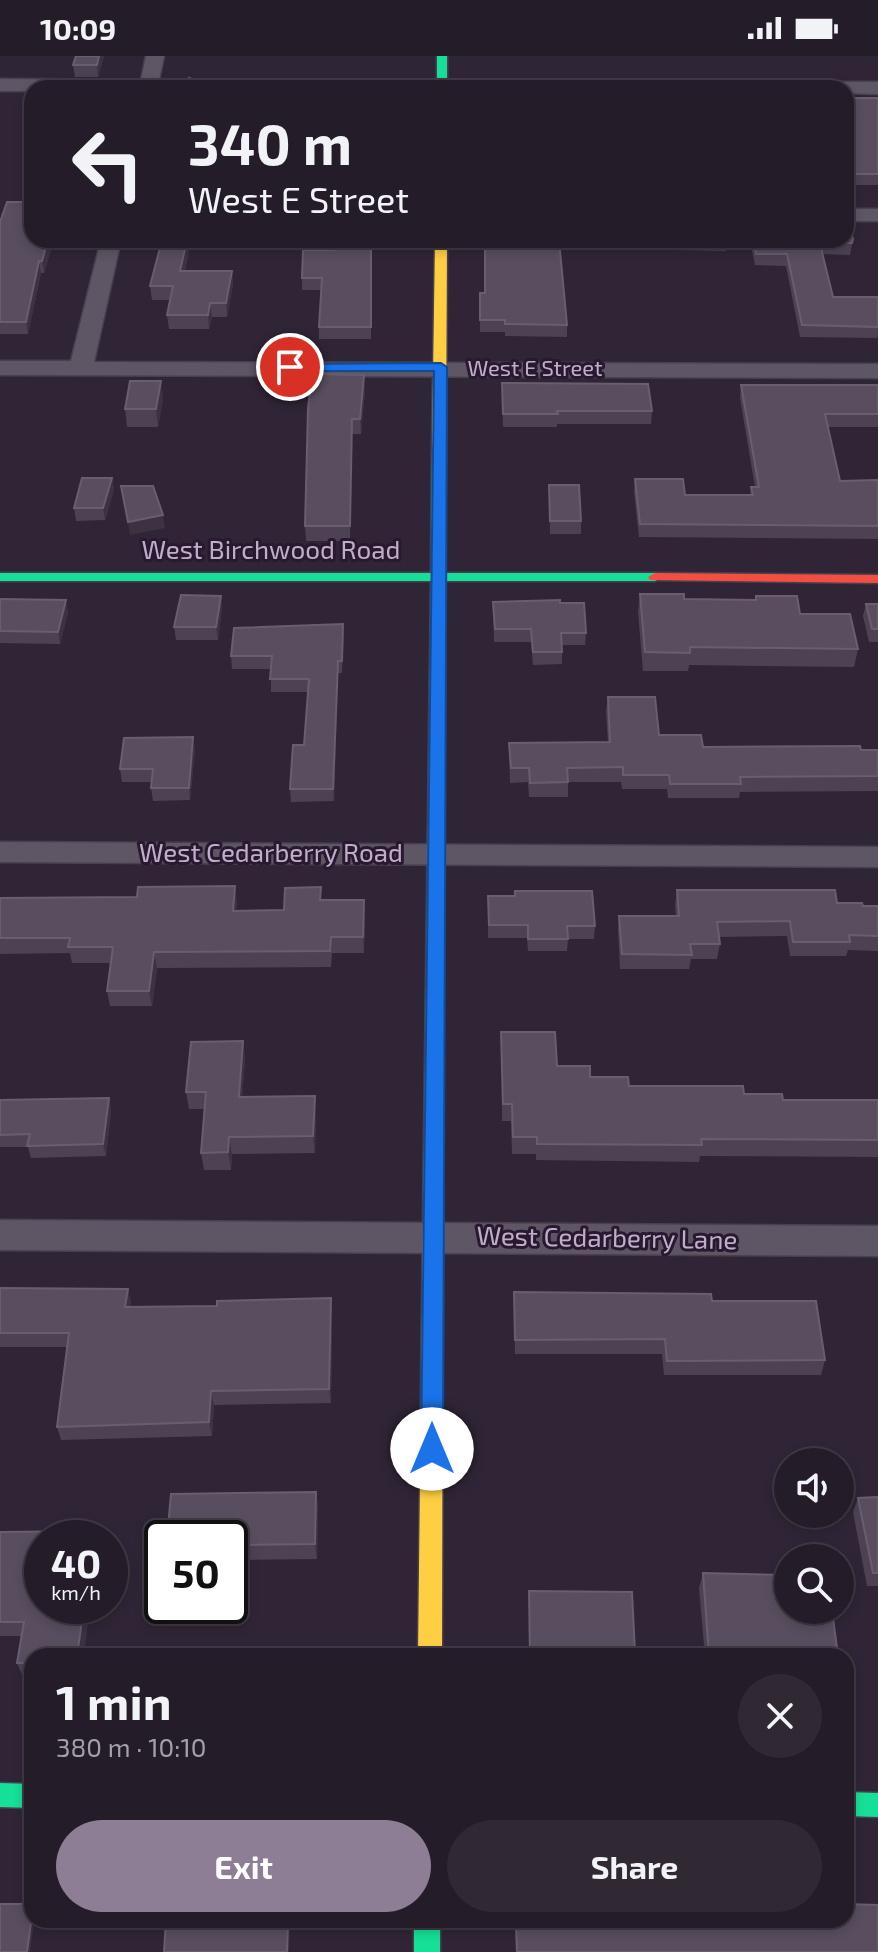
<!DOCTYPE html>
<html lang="en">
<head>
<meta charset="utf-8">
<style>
  body { margin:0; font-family:"Exo 2",sans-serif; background:#302934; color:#f1f3f6; height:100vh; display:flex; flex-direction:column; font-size:30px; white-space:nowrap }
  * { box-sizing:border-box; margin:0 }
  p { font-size:26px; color:#a3a1a8 }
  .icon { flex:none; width:44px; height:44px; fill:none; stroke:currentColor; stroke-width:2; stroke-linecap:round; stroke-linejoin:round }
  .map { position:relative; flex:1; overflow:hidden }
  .sheet { position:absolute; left:24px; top:1592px; width:830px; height:280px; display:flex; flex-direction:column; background:#241c28; border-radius:24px; box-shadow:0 4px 12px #0003,0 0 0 2px #413a45 }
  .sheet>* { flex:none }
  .hud { position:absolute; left:24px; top:24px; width:830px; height:168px; border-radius:24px; box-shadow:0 4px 12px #0003,0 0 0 2px #413a45; background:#241c28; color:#f1f3f6; overflow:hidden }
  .fabs { position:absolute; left:774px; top:1392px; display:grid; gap:16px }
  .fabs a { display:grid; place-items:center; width:80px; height:80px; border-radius:50%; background:#241c28; box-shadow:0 4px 12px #0003,0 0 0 2px #413a45; font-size:40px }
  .speed { position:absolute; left:24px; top:1464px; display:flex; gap:16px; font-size:40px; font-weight:700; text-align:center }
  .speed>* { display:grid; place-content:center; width:104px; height:104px; border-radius:50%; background:#241c28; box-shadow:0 4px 12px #0003,0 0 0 2px #413a45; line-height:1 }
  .speed small { font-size:20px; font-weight:400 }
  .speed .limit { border:4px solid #111; border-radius:12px; background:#fff; color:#111 }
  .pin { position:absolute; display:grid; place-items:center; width:68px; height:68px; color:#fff; margin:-34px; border:4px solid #fff; border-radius:50%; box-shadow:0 2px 8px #0007 }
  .me { position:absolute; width:88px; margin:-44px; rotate:0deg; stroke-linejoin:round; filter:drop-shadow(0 0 6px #0008) }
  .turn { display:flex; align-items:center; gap:28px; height:168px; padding:0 32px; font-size:36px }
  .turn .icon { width:104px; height:104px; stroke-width:2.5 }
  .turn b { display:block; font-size:56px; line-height:68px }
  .round { display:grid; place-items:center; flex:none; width:84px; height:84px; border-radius:42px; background:#302934 }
  .overview { display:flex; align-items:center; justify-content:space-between; height:136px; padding:0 32px }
  h1 { font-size:48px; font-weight:700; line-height:60px }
  .button { display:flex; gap:16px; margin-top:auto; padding:16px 32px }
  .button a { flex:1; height:92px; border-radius:48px; background:#8e7e95; color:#fff; font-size:32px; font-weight:700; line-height:92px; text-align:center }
  .button a+a { background:#302934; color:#f1f3f6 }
  .status { display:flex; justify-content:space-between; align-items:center; height:56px; padding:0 40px; background:#241c28; direction:ltr }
  .status svg { height:22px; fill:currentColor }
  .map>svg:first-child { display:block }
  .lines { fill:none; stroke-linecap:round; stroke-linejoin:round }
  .street-casing { stroke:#49404e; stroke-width:3 }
  .fast-casing { stroke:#4a404f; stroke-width:3 }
  .slow-casing { stroke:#4a404f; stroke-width:3 }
  .jam-casing { stroke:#4a404f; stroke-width:3 }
  .street { fill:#5e5664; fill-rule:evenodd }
  .fast { fill:#16e098; fill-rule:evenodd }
  .slow { fill:#ffcf43; fill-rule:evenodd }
  .jam { fill:#f24e42; fill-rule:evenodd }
  .wall { fill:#4d4253 }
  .shaded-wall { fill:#3c3242 }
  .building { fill:#594e5f; stroke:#695d70; stroke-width:2 }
  .route { fill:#1a73e8; stroke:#114b97; stroke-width:2 }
  .labels { text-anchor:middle; stroke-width:6; stroke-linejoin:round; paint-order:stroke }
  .far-street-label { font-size:22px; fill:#c0aec8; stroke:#281931 }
  .street-label { font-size:26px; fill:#c0aec8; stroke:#281931 }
</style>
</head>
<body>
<div class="status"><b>10:09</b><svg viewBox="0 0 49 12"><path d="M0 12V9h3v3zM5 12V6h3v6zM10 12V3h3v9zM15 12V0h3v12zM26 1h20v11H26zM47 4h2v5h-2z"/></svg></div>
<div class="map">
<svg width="878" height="1896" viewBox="0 0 878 1896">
  <rect width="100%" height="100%" fill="#302536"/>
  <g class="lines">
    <g class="street-casing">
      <path id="street" d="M146 0H164L159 24 878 26V38L846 37V32H32V35H0V23L141 24Z
        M846 153H878V165H846Z
        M101 184H121L94 306 878 308V322L0 319V305H71Z
        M0 786 878 791V811L0 806Z
        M0 1164 878 1170V1200L0 1194Z"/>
    </g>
    <g class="fast-casing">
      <path id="fast" d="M437 0H447V32H437Z
        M439 385 446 389 445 517H655L662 521 655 525H445L443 1166 440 1172 433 1174 426 1172 423 1166 431 525H0V517H431L432 389Z
        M0 1727 32 1728V1752L0 1751Z
        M846 1736 878 1737V1761L846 1760Z
        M414 1864H440V1896H414Z"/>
    </g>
    <g class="slow-casing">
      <path id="slow" d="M435 184H447L446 389 439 393 432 389Z
        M433 1158 440 1160 443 1166 442 1600H418L423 1166 426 1160Z"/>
    </g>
    <g class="jam-casing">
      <path id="jam" d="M655 517 878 519V527L650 524 648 521Z"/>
    </g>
    <use href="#street" class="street"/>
    <use href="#fast" class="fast"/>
    <use href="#slow" class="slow"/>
    <use href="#jam" class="jam"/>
  </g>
  <path class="wall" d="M104 0 98 21H75L73 9Z
    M846 42H878V129H846Z
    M0 166 54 184 44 217H41L28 278H0Z
    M853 183 850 199 822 198 833 241H878V277L877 282 800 281 786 210 755 209 750 184Z
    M155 184H191L185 215H232L233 229 227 261H212L209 273H169L167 259 170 244H152L150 230 159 194H156Z
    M371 184V283H319V271L322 234H302V222L335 194Z
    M676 184H727L726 195 677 194Z
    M480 237H485L567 269V281L505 280V276H480Z
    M502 327 652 355 651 368H557V371H503Z
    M741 329H878V371H828L840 425 878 424V483L639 481 634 436 635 423 685 439H750L751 431H755L740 342Z
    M365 334 361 378H352L350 485H306L305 470Z
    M163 343 158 371H127L125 353Z
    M112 422 114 434 105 464 76 465 74 452Z
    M549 429 581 465V478H550Z
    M640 538 684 543 755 544 756 540 800 558 858 593 854 611 689 609 688 615H643L638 556Z
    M0 543 68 556 60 588 0 587Z
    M493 546 560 547 586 577 585 589H562V608L533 609 531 586H494Z
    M866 548H878V586H869L863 560Z
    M222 552 218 584H176L174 571Z
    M343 568 342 617H338L334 745 291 746 290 733 304 689 308 636H271V613H232L231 600Z
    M608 641 659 679 703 691 878 694V735L740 736 739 742H668L667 733H622L621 726H568V741H529L528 726 510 727 509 687 608 686 606 655Z
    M195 693 190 744 153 745 151 732 152 726H122L120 713Z
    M677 834 863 850H878V895L848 894 846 900H790L787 880 719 881 720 888 717 903H691L689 913H620L618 874 619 860H676L675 849Z
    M488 840 595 870 594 883H568L567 895H528L527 882H488Z
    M0 842 237 846 236 855 284 854 322 844 365 859 364 897H332L331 911 157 912 152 950H110L107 935 111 907H72L70 897 0 898Z
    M501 976 557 1010 590 1021 629 1030 744 1038 783 1044H878V1101L700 1100 699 1106 536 1104V1098H512L511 1065H502Z
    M243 985 245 1003 242 1041 316 1058 315 1097 232 1098 231 1114H204L201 1097 205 1053H189L186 1036Z
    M109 1042 111 1055 106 1100 31 1102 28 1091H0V1044Z
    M0 1232 128 1233 131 1247 130 1251 332 1257 331 1347 214 1349 212 1380 61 1384 57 1371 67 1291H0Z
    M514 1236 712 1245 825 1304 821 1319H664L662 1298H515Z
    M316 1436 318 1451 317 1503 230 1504V1482Z
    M878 1441V1530H867L853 1456 858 1442Z
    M0 1476 32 1600V1621H23L17 1607 21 1580H0Z
    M703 1517 838 1600H705L699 1532Z
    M529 1535 635 1597 634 1600H529Z
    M515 1864H846L878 1896H516Z"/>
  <path class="shaded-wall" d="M99 0H104L98 21 97 9Z
    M48 184H54L44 217 42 205Z
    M187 184H191L182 228 180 215Z
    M39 205 41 217 28 278 26 266Z
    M232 215 233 229 227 261 226 247Z
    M210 247 212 261 209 273 208 259Z
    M364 319 365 334 361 378 360 363Z
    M161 325 163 343 158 371 156 353Z
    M112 422 114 434 105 464 103 452Z
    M163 459 165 472 130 479 128 466Z
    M221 540 222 552 218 584 216 571Z
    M66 544 68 556 60 588 58 576Z
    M343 568 344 580 342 617V605Z
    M338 605V617L334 745 333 733Z
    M193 681 195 693 190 744 189 732Z
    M235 830 237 846 235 871 233 855Z
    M364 844 365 859 364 897 363 881Z
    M154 896 157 912 152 950 149 935Z
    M243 985 245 1003 241 1058 239 1041Z
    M315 1040 316 1058 315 1097 313 1080Z
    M109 1042 111 1055 106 1100 103 1088Z
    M229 1081 232 1098 231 1114 228 1096Z
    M128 1233 131 1247 129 1266 125 1251Z
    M331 1242 332 1257 331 1347 329 1333Z
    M211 1335 214 1349 212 1380 209 1366Z
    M316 1436 318 1451 317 1503 315 1488Z
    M84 1550H90L84 1600H77Z
    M32 1859V1864H34L30 1896H27Z
    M288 1864H290L289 1896H287Z"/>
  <path class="building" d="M76 0H99L97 9H73Z
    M189 22 217 32H188Z
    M68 24H93L91 32H55V30H66Z
    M846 42H878V118H846Z
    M32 116V184H48L42 205H39L26 266H0V166L7 146H24Z
    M846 158 853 183 852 187H821L820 184H846Z
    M162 184H187L180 215H232L226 247H210L208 259H167L173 230H150Z
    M336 184H371V271H319L322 222H302L303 194H335Z
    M485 184H559L567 269 505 268V264H480V237H485Z
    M754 184H819L833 241H878V271L802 269 787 198H756Z
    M312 318 364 319 360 363H352L350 470H305L308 353Z
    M130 325H161L156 353H125Z
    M502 327 648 328 652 355H557L558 358H503Z
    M741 329H878V358H825L840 425 878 424V470L640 468 635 423H683L685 439H753L751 431H759Z
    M82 422H112L103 452H74Z
    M549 429H579L581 465H550Z
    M121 430H153L163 459 128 466Z
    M640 538H684V543L756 544V540H797L800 558H850L858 593 690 591V597L645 596Z
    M181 539 221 540 216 571H174Z
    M0 543 66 544 58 576 0 575Z
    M560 544V547H584L586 577H561L562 596H533L531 573H495L493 546Z
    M866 548H878V573H872Z
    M343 568 342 605H338L333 733H290L293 689H304L309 623H270L272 600H231L234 572Z
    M608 641H655L659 679H701L703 691 860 690 861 694H878V720L740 721 741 728H670L669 719H623V711L567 712 568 726 530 727 529 712H511L509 687 610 686Z
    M193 681 189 732H151L153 713H120L124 682Z
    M235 830 233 855 284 854 285 832 321 831 320 844H364L363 881H331L330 895 154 896 149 935H107L113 891H68L70 882H0V842L137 841 138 831Z
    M677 834H835L837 847H862L863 850H878V880L849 879 850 886H793L790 865 717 866 720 888H690L692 899 622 898 619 860H679Z
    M515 835H592L595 870H567L568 883H528V869H489L488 840H515Z
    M501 976H555L557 1010H590V1021H628L629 1030H743L744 1038H782L783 1044H878V1084L701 1083 702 1089 537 1088V1081H513L512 1048H503Z
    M243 985 239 1041 315 1040 313 1080 229 1081 228 1096 201 1097 206 1036H186L191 986Z
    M109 1042 103 1088 27 1090 30 1078 0 1079V1044Z
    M0 1232 128 1233 125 1251 217 1250V1245L331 1242 329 1333 211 1335 209 1366 57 1371 69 1277H0Z
    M514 1236 711 1238 712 1245H816L825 1304 667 1305 665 1283 515 1284Z
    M316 1436 315 1488 230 1489V1482H167L171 1438Z
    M878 1441V1517H873L858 1442Z
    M93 1475 92 1482H42V1550H84L77 1600H32V1607H17L24 1566H0V1476Z
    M703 1517 788 1519V1554H832L838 1600H709Z
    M529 1535 632 1536 635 1597H603V1600H530Z
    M0 1848H32V1859L27 1896H0Z
    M846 1848 878 1849V1896H517L516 1864H846Z
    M166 1864H288L287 1896H164Z"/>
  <path class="route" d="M441 307 447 311 443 1393 440 1400 432 1403 424 1400 421 1393 434 315H290L283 311 290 308Z"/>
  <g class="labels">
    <g class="far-street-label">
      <text x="535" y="320">West E Street</text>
    </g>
    <g class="street-label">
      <text x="271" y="503">West Birchwood Road</text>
      <text x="271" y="806">West Cedarberry Road</text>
      <text transform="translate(607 1182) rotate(1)" y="9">West Cedarberry Lane</text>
    </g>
  </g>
</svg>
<div class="fabs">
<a><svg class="icon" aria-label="sound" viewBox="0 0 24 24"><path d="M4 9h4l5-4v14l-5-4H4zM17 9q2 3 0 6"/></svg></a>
<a><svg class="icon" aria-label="search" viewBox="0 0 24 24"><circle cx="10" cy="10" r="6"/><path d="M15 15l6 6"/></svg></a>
</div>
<div class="speed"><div>40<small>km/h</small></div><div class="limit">50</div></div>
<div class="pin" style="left:290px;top:311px;background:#d93025"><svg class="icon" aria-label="arrive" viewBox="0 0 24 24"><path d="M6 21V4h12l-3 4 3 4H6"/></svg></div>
<svg class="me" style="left:432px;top:1393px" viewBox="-20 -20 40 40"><circle r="19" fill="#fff"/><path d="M0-13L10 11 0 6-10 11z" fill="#1a73e8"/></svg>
<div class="hud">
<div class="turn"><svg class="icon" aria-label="left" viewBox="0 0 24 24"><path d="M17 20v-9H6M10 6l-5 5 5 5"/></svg><div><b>340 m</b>West E Street</div></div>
</div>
<section class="sheet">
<div class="overview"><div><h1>1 min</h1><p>380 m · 10:10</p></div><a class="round"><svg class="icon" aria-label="close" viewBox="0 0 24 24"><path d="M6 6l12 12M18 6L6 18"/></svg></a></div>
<div class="button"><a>Exit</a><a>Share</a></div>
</section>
</div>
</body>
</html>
